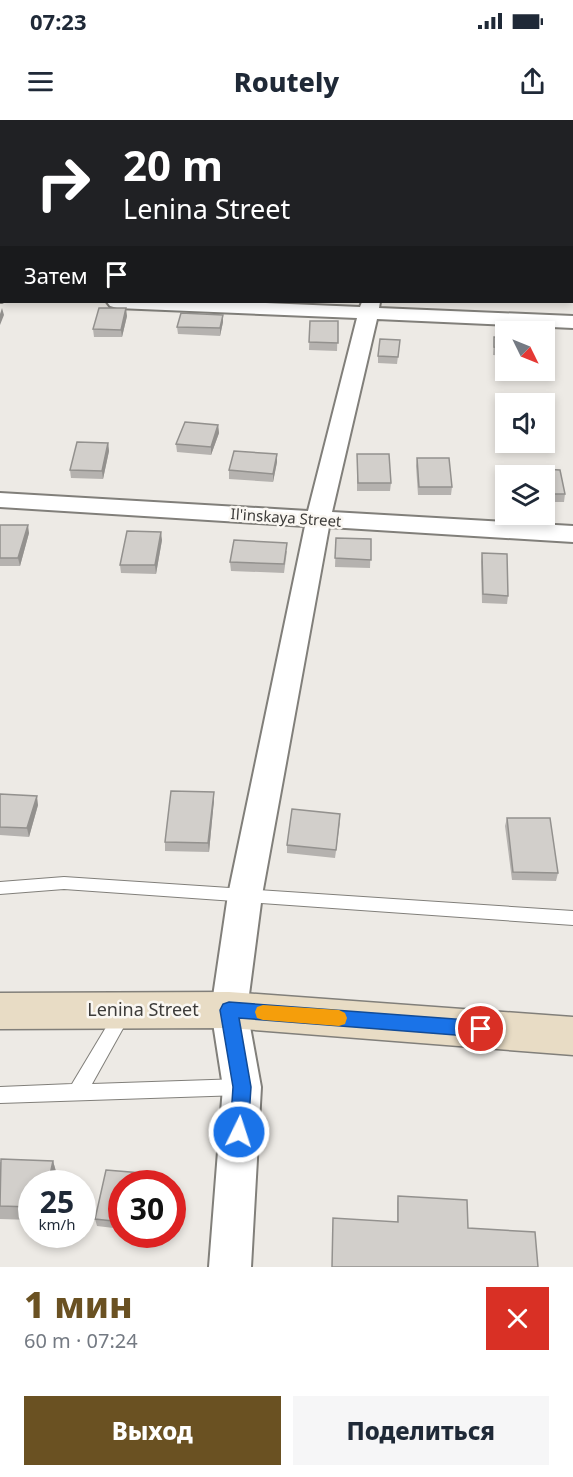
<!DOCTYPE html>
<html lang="ru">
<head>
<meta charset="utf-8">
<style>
  body { margin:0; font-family:"Noto Sans",sans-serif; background:#f6f6f7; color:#1f2937; height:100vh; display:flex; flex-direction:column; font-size:22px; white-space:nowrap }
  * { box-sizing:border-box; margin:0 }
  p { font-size:20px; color:#747a83 }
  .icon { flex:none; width:33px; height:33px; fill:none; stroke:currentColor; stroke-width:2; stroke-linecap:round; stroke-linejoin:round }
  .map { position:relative; height:1147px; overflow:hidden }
  .drawer { display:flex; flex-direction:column; background:#fff; flex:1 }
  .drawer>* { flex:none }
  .banner { position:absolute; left:0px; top:0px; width:573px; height:183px; box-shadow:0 3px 9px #0003; background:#202124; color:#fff; overflow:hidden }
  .needle { width:39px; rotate:133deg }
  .tools { position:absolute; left:495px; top:201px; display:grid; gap:12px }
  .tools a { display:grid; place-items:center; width:60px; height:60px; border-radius:0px; background:#fff; box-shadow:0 3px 9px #0003; font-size:30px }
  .speed { position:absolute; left:18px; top:1050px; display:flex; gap:12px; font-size:30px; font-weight:700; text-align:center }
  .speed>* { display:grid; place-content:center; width:78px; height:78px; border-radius:50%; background:#fff; box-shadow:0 3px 9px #0003; line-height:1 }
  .speed small { font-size:15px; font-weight:400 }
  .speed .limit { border:9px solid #d22; background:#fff; color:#111 }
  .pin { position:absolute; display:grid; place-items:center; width:51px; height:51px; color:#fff; margin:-26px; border:3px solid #fff; border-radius:50%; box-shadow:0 2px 6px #0007 }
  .me { position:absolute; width:66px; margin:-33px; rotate:4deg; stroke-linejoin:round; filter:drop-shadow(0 0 4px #0008) }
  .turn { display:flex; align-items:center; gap:21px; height:126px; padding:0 24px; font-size:27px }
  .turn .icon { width:78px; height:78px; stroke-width:2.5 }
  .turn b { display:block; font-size:42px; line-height:51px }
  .then { display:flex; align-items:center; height:57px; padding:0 24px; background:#0003; gap:12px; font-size:22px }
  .round { display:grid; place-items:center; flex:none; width:63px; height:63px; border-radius:0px; background:#f6f6f7 }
  .headline { display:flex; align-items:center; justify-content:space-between; height:102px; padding:0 24px }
  h1 { font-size:36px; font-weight:800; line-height:45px; color:#6a5122 }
  .button { display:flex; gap:12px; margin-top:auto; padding:12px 24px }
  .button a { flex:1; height:69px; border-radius:0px; background:#6a5122; color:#fff; font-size:24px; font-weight:800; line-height:69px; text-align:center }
  .button a+a { background:#f6f6f7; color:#1f2937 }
  .status { display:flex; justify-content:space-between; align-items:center; height:42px; padding:0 30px; background:#fff; direction:ltr }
  .status svg { height:16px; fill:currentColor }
  header { display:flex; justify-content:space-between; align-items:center; height:78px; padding:0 24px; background:#fff; font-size:27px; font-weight:800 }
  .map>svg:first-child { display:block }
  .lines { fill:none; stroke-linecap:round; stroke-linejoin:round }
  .lane-casing { stroke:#817f7a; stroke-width:2 }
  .street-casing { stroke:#817f7a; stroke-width:4 }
  .secondary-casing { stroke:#817f7a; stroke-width:3 }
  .lane { fill:#fff; fill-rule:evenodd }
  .street { fill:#fff; fill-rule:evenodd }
  .secondary { fill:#e8dcc5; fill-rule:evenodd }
  .wall { fill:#b5b2af }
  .shaded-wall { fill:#93918e }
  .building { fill:#d2cfcb; stroke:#93918e; stroke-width:1.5 }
  .route { fill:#1a73e8; stroke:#114b97; stroke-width:1.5 }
  .slow { fill:#f59e0b }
  .labels { text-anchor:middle; stroke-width:5; stroke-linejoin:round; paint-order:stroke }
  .street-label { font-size:15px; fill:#3c3b39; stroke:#faf7f2 }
  .near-street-label { font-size:18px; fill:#3c3b39; stroke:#faf7f2 }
</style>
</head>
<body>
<div class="status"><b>07:23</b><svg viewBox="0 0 49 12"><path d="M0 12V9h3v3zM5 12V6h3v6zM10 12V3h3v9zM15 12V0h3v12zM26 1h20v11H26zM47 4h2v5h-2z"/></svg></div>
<header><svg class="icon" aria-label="menu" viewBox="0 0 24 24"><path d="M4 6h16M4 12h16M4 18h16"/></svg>Routely<svg class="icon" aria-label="share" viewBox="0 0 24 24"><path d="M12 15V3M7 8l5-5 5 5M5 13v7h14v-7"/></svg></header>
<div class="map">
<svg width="573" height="1147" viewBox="0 0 573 1147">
  <rect width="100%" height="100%" fill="#edeae5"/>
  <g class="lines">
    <g class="lane-casing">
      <path id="lane" d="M74 0H82L74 2Z
        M64 757 573 791V805L64 769 0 774V762Z
        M123 886 129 889 131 894 92 964 241 959 247 961 250 967 247 973 241 975 0 983V967L72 964 117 889Z"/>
    </g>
    <g class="street-casing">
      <path id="street" d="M0 29 2 30V40L0 39Z
        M572 55H573V65H572Z
        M0 96H2L0 109Z
        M0 170H2V182H0Z
        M107 182H240L360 187 362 182H380L379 188 573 196V208L377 199 332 392 573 406V422L329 407 262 775 247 890 261 967 251 1147H209L223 967 211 890 228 775 305 406 0 387V373L308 391 357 198 117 188 110 186Z"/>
    </g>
    <g class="secondary-casing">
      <path id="secondary" d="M229 872 573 897V935L229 908 0 909V873Z"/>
    </g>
    <use href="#lane" class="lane"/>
    <use href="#street" class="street"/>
    <use href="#secondary" class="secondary"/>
  </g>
  <path class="wall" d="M223 195V202L220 216 178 214 177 207Z
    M127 196 122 217H94L93 209Z
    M310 201H338L337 231 309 230Z
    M494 217 506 218V236L493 235Z
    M400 220 397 244 378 243V236Z
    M218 305 219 313 211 335 177 332 176 324Z
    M108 323 109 331 103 359 71 358 70 350Z
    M357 334 391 363 390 371H357Z
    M417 338 452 367 451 375H418L416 346Z
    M277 342 273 362 229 359V350Z
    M541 349 565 374 564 382H544V356H540Z
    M0 405 29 413 20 446H0Z
    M336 418 371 419 370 448 335 447Z
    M162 420 156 454 121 453 120 445Z
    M287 431 284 453 231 451 230 442Z
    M482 433 508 476 507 484 482 483 481 441Z
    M0 674 38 685 29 717 0 715Z
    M214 680 209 732 165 731V722Z
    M507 698 558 753 556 761 512 760 505 706Z
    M340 702 335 738 287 733V725Z
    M53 1041 57 1055 55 1064H32V1100L0 1099V1042Z
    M106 1050 142 1053 143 1061V1064H122V1109L97 1106 95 1099Z
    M398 1076 468 1108 397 1102V1083Z"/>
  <path class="shaded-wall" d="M2 188 4 195 0 205V194Z
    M126 188 127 196 122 217 121 210Z
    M223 195V202L220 216V208Z
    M218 305 219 313 211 335V327Z
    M108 323 109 331 103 359 102 351Z
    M277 334V342L273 362V354Z
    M28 405 29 413 20 446 18 438Z
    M161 412 162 420 156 454 155 445Z
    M214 672V680L209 732 208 723Z
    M37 676 38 685 29 717 27 708Z
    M53 1041 57 1055 55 1064H48Z
    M142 1053 143 1061V1064H140Z"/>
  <path class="building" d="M1 0H22L21 2H2V10H0Z
    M572 29H573V38H572Z
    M99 188H126L121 210 93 209Z
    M181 193 223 195 220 208 177 207Z
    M310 201H338V223L309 222Z
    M494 217 506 218V228L494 227Z
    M380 219 400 220 398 237 378 236Z
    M185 302 218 305 211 327 176 324Z
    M77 322 108 323 102 351 70 350Z
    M234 331 277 334 273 354 229 350Z
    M357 334H389L391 363H358Z
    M417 338H449L452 367H419Z
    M541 349 560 350 565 374H545L544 356H542Z
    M0 405H28L18 438H0Z
    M127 411 161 412 155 445H120Z
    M336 418 371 419V440L335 438Z
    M234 420 287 423 284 444 230 442Z
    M482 433 507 434 508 476 483 474Z
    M171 671 214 672 208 723 165 722Z
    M0 674 37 676 27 708 0 707Z
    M292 689 340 694 336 730 287 725Z
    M507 698H550L558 753 513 752Z
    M1 1039 53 1041 48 1064H32V1087L0 1086Z
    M106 1050 142 1053 140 1064H122V1102L95 1099Z
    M398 1076 467 1080 468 1108 535 1112 538 1147H332L333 1098 398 1102Z"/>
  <path class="route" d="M229 882 481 901 487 904 490 909 487 914 481 917 239 898 251 967 248 1012 245 1018 239 1021 232 1018 230 1012 233 967 220 890 223 884Z"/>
  <path class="slow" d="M263 885 339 890 345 893 347 898 345 904 339 906 263 900 257 898 255 892 257 887Z"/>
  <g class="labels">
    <g class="street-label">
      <text transform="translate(286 398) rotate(4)" y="5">Il'inskaya Street</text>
    </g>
    <g class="near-street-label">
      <text x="143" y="896">Lenina Street</text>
    </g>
  </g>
</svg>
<div class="tools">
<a><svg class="needle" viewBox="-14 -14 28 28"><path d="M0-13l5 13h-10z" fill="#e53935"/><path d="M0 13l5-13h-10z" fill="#747a83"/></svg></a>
<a><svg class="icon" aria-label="sound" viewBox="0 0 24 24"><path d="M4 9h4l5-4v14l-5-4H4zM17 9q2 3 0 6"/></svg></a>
<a><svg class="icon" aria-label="layers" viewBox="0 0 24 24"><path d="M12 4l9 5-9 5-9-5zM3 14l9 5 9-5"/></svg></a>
</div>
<div class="speed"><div>25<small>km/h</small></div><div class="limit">30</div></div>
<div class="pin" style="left:481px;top:909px;background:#d93025"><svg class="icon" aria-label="arrive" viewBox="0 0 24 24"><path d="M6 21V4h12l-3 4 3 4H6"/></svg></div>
<svg class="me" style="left:239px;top:1012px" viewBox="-20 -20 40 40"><circle r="17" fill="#1a73e8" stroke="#fff" stroke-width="3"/><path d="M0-11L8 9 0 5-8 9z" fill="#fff"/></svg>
<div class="banner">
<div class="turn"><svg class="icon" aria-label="right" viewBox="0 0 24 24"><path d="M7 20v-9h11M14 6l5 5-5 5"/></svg><div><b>20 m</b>Lenina Street</div></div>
<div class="then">Затем<svg class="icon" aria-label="arrive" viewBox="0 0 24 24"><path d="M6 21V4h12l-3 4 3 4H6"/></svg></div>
</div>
</div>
<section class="drawer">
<div class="headline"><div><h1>1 мин</h1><p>60 m · 07:24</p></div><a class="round" style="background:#d93025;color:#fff"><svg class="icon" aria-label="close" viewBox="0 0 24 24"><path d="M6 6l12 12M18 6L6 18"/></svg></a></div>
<div class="button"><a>Выход</a><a>Поделиться</a></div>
</section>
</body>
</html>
